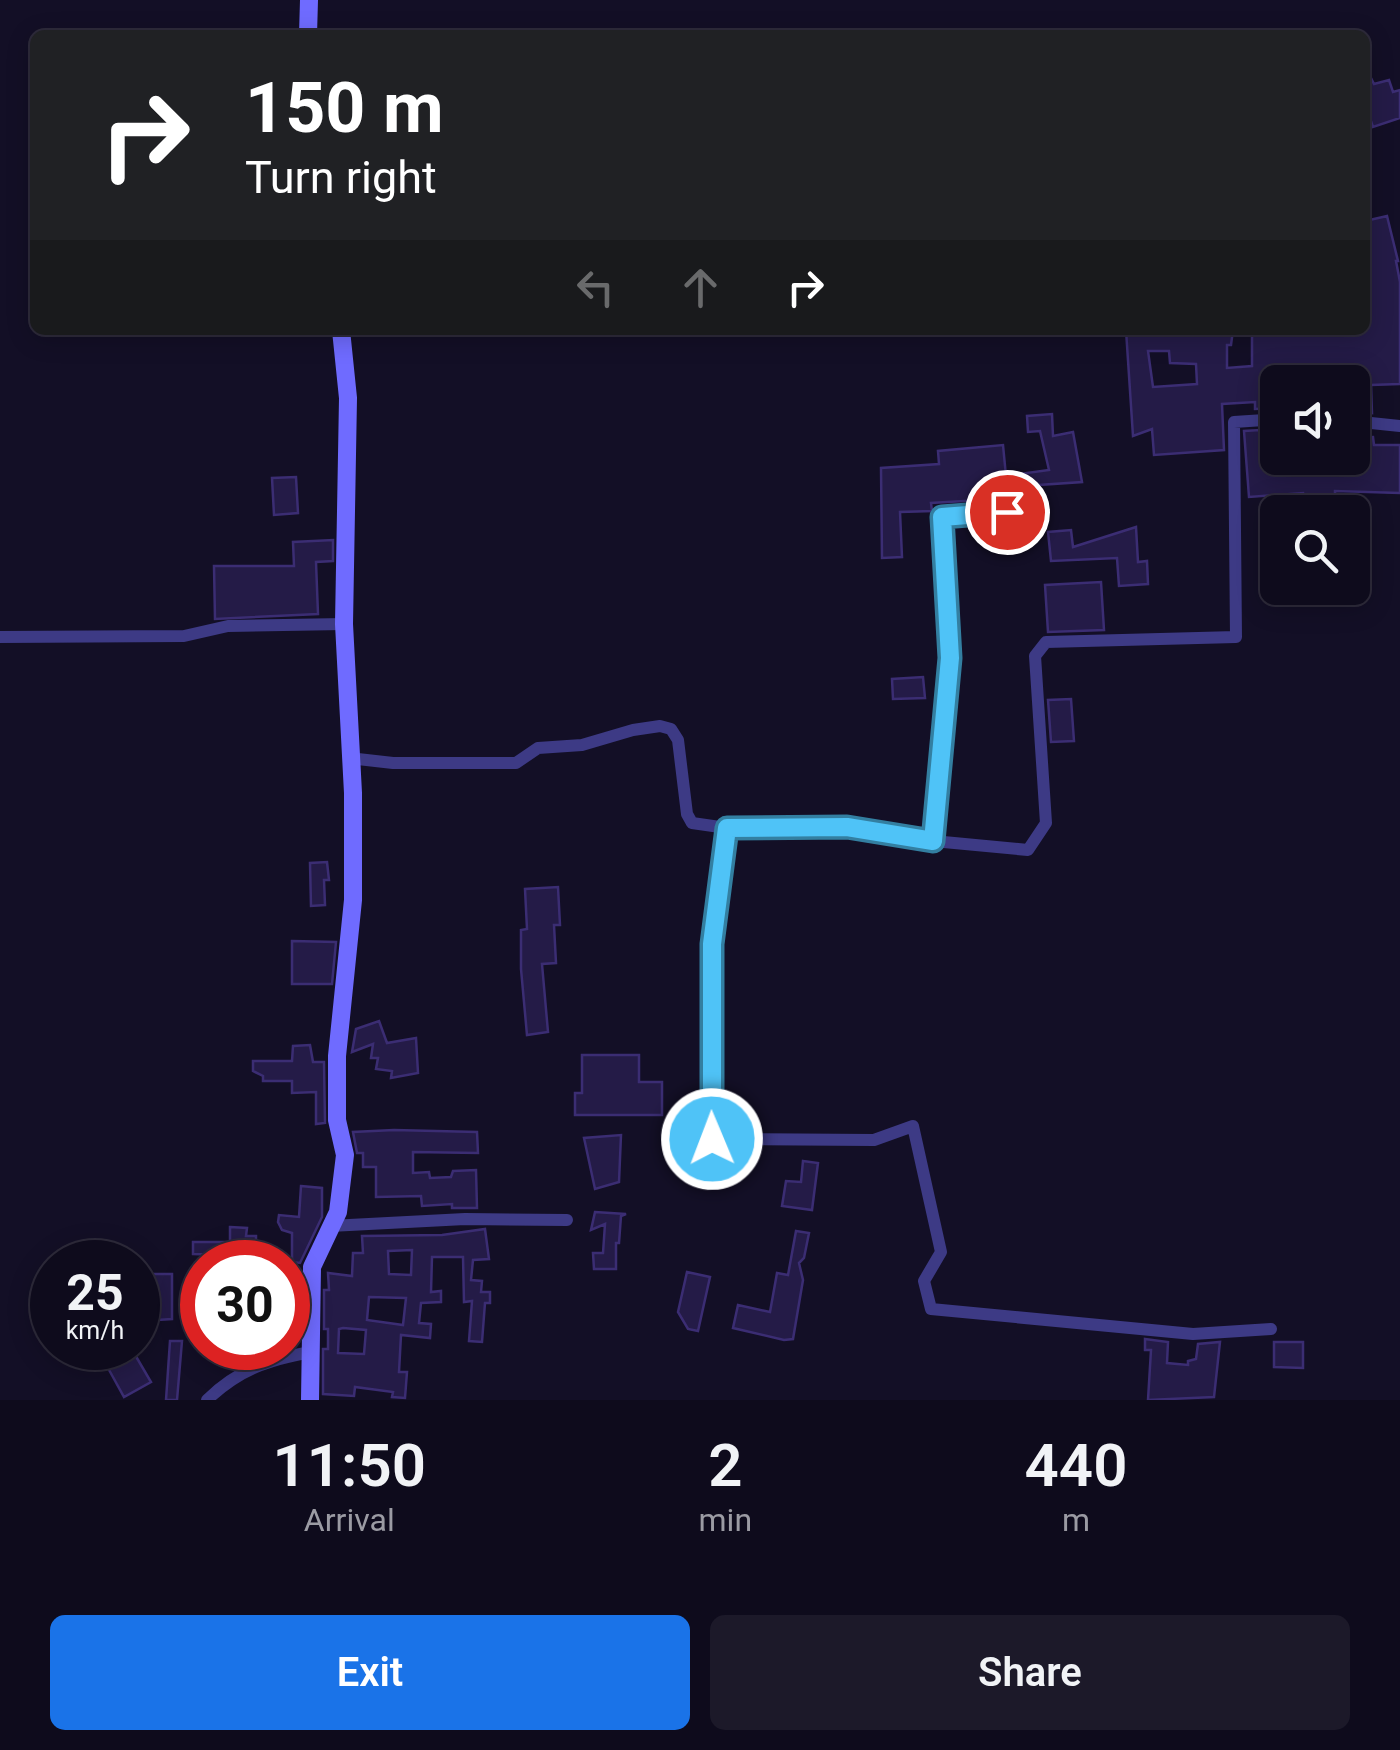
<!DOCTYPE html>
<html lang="en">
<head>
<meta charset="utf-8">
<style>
  body { margin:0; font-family:Roboto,sans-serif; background:#1c1929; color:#f1f3f6; height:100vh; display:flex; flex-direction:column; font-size:38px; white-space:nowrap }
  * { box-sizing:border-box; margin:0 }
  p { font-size:32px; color:#9b9ba3 }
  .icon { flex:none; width:55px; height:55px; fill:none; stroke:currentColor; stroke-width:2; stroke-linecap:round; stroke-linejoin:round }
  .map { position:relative; height:1400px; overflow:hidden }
  .details { display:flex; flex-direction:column; background:#0e0b1c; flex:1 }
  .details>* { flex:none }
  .top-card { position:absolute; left:30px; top:30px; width:1340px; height:305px; border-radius:15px; box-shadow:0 5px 25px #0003,0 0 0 2px #2e2b3b; background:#202124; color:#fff; overflow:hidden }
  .fabs { position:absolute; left:1260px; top:365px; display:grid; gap:20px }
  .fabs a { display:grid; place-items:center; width:110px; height:110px; border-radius:15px; background:#0e0b1c; box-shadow:0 5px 25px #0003,0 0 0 2px #2e2b3b; font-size:50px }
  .speed { position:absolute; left:30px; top:1240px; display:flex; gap:20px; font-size:50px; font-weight:700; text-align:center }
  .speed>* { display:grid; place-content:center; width:130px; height:130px; border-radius:50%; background:#0e0b1c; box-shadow:0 5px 25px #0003,0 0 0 2px #2e2b3b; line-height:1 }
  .speed small { font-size:25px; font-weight:400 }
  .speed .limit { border:15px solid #d22; background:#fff; color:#111 }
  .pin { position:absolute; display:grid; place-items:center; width:85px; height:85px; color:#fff; margin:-42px; border:5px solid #fff; border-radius:50%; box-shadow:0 2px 10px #0007 }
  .me { position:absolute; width:110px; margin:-55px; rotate:359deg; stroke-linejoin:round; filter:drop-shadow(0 0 8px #0008) }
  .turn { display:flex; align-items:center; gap:35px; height:210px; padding:0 50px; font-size:45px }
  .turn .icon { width:130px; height:130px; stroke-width:2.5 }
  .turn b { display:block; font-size:70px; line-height:85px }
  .lanes { display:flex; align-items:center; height:95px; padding:0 50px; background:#0003; justify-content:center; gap:50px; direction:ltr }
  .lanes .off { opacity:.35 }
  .eta { display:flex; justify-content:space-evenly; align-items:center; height:170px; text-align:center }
  .eta b { font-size:60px; font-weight:600; line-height:70px }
  .primary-button { display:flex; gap:20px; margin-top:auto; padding:20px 50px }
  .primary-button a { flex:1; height:115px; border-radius:15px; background:#1a73e8; color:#fff; font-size:40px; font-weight:600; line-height:115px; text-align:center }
  .primary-button a+a { background:#1c1929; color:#f1f3f6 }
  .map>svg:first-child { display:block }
  .building { fill:#241b47; stroke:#3b2d73; stroke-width:2.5; fill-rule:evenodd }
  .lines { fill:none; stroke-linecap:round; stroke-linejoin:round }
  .street { stroke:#3d3a85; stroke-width:12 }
  .secondary { stroke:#6f6bff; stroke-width:18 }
  .route-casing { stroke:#337fa1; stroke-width:25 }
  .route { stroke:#4fc3f7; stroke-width:18 }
</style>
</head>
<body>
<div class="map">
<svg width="1400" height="1400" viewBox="0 0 1400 1400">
  <rect width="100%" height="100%" fill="#130f26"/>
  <path class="building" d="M1365 66 1374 84 1389 80 1393 92 1400 90V118L1373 127 1365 104Z
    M1387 216 1398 261H1396L1400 282V384L1371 385 1372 413 1352 411V382H1300L1299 378 1278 377V408L1255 409V402L1222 404 1224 450 1154 455 1152 429 1133 436 1126 330H1233L1231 345H1227V368L1252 366V335H1294L1291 330H1365V221ZM1148 351H1169L1170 363 1196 364 1197 384 1153 387Z
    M1052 414 1053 436 1073 432 1082 482 1039 485 1041 499 982 504 981 500 931 503 932 511 900 512 902 557 882 558 881 468 939 464 938 451 1003 445 1006 476 1049 470 1040 431 1028 432 1027 416Z
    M1260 430V435L1278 436V458L1294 460 1352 458V438L1373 437 1374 445H1400V493L1335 491V512H1303V493L1249 497 1244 431Z
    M296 477 298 513 274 515 272 478Z
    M1136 527 1138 562 1147 561 1148 584 1119 586 1117 558 1051 561 1048 532 1071 530 1073 547Z
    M333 540V561L316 562 318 614 215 619 214 566H294L293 542Z
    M1101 582 1104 630 1048 632 1045 585Z
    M923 677 925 698 893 699 892 679Z
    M1071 699 1074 741 1051 742 1048 700Z
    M327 862 329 880H324L325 905 311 906 310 863Z
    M558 887 560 925H554L556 963 542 964 548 1032 527 1035 521 969V930L527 929 525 889Z
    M292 941 336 942 332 984H292Z
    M379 1021 387 1043 416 1038 418 1073 391 1078 392 1071 376 1069 378 1058H371L373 1044 352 1052 356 1029Z
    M310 1045 313 1062H324L325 1123 316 1124V1092L292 1093V1081H263V1076L253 1071V1061H292L293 1046Z
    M582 1055H639V1082H662V1115H575V1093H582Z
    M394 1130 477 1132 478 1153 413 1152V1173L429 1172 430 1178 451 1177 453 1171 476 1170 477 1208H452V1204L422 1206 421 1196 376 1197V1167H363V1153H357L353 1132Z
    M621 1135 619 1182 595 1189 584 1138Z
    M803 1161 818 1163 812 1210 782 1206 786 1181 801 1182Z
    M301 1186 322 1188V1217L300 1263 292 1262V1233L282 1230 278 1222 279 1215 299 1217Z
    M595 1212 626 1214 621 1216 619 1243H616V1269H594L593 1253H603L605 1224 591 1230Z
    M230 1227 247 1228 246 1236H256V1256L193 1254V1242H230Z
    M485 1229 489 1259 473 1260 471 1280 482 1281 481 1292H490V1303H485L482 1342 469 1341 472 1301 464 1302 463 1257H432L431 1292 441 1291V1302L421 1303 419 1323 431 1324 430 1338 401 1335 399 1372H407L405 1398 392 1397 393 1392 355 1387 354 1396 323 1394V1349H328V1329H324V1290H329L328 1273 352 1276 353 1253H363L362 1236 442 1235ZM412 1250 411 1275 389 1274 388 1251ZM369 1297 406 1298 403 1325 367 1320ZM343 1328 366 1330 364 1354 338 1353 339 1329Z
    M796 1231 809 1233 804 1258 799 1263 803 1280 793 1339 784 1340 733 1328 738 1305 770 1312 777 1273 788 1275Z
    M687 1272 710 1277 698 1331 688 1329 678 1312Z
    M138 1274H172V1319L142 1321 143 1286H138Z
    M1145 1339 1168 1342 1167 1363 1188 1365V1361L1196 1359 1198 1344 1220 1342 1214 1397 1148 1400 1151 1350H1145Z
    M170 1341H182L177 1400H166Z
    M1274 1342H1303V1368L1274 1367Z
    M134 1353 151 1382 124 1397 108 1368Z"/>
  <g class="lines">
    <path class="street" d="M1352 421 1400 426
      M1040 509 942 517 950 658 933 841 1028 850 1046 823 1035 656 1046 642 1236 637 1234 422 1278 419
      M0 637 184 636 228 626 344 624
      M349 758 393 763H516L538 748 582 745 633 730 660 726 671 729 678 740 687 814 692 823 727 828
      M933 841 847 827 727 828 712 944 711 1139 874 1140 913 1126 941 1252 924 1281 931 1309 1193 1334 1271 1329
      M330 1226 465 1219 567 1220
      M207 1400C239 1369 268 1360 310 1352"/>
    <path class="secondary" d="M308 35 309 0
      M310 1400 312 1267 338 1212 345 1155 337 1120V1056L353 900V793L344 624 348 398 341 330"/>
  </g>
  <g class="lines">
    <g class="route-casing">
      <path id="route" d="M712 1139V944L727 828 847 827 933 841 950 658 942 517 1007 512"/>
    </g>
    <use href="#route" class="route"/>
  </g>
</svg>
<div class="fabs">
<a><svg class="icon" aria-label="sound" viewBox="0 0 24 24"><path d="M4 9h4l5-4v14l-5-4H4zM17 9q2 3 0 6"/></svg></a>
<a><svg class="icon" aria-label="search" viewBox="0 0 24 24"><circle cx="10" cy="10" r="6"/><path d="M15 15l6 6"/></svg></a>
</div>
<div class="speed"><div>25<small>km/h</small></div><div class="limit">30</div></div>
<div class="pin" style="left:1007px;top:512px;background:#d93025"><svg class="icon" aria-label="arrive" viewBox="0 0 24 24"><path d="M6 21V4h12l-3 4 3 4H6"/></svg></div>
<svg class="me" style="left:712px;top:1139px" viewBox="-20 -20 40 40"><circle r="17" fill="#4fc3f7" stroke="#fff" stroke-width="3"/><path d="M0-11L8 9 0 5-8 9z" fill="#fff"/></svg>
<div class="top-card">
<div class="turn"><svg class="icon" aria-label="right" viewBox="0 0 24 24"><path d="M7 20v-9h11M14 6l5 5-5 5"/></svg><div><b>150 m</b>Turn right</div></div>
<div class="lanes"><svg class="icon off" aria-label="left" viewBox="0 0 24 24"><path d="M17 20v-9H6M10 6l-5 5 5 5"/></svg><svg class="icon off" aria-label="ahead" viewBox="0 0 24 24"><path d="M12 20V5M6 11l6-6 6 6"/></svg><svg class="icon" aria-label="right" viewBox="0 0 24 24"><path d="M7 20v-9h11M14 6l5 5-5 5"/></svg></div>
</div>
</div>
<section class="details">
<div class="eta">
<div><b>11:50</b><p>Arrival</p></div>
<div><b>2</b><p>min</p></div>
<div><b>440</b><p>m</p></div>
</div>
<div class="primary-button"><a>Exit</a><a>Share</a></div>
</section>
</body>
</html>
